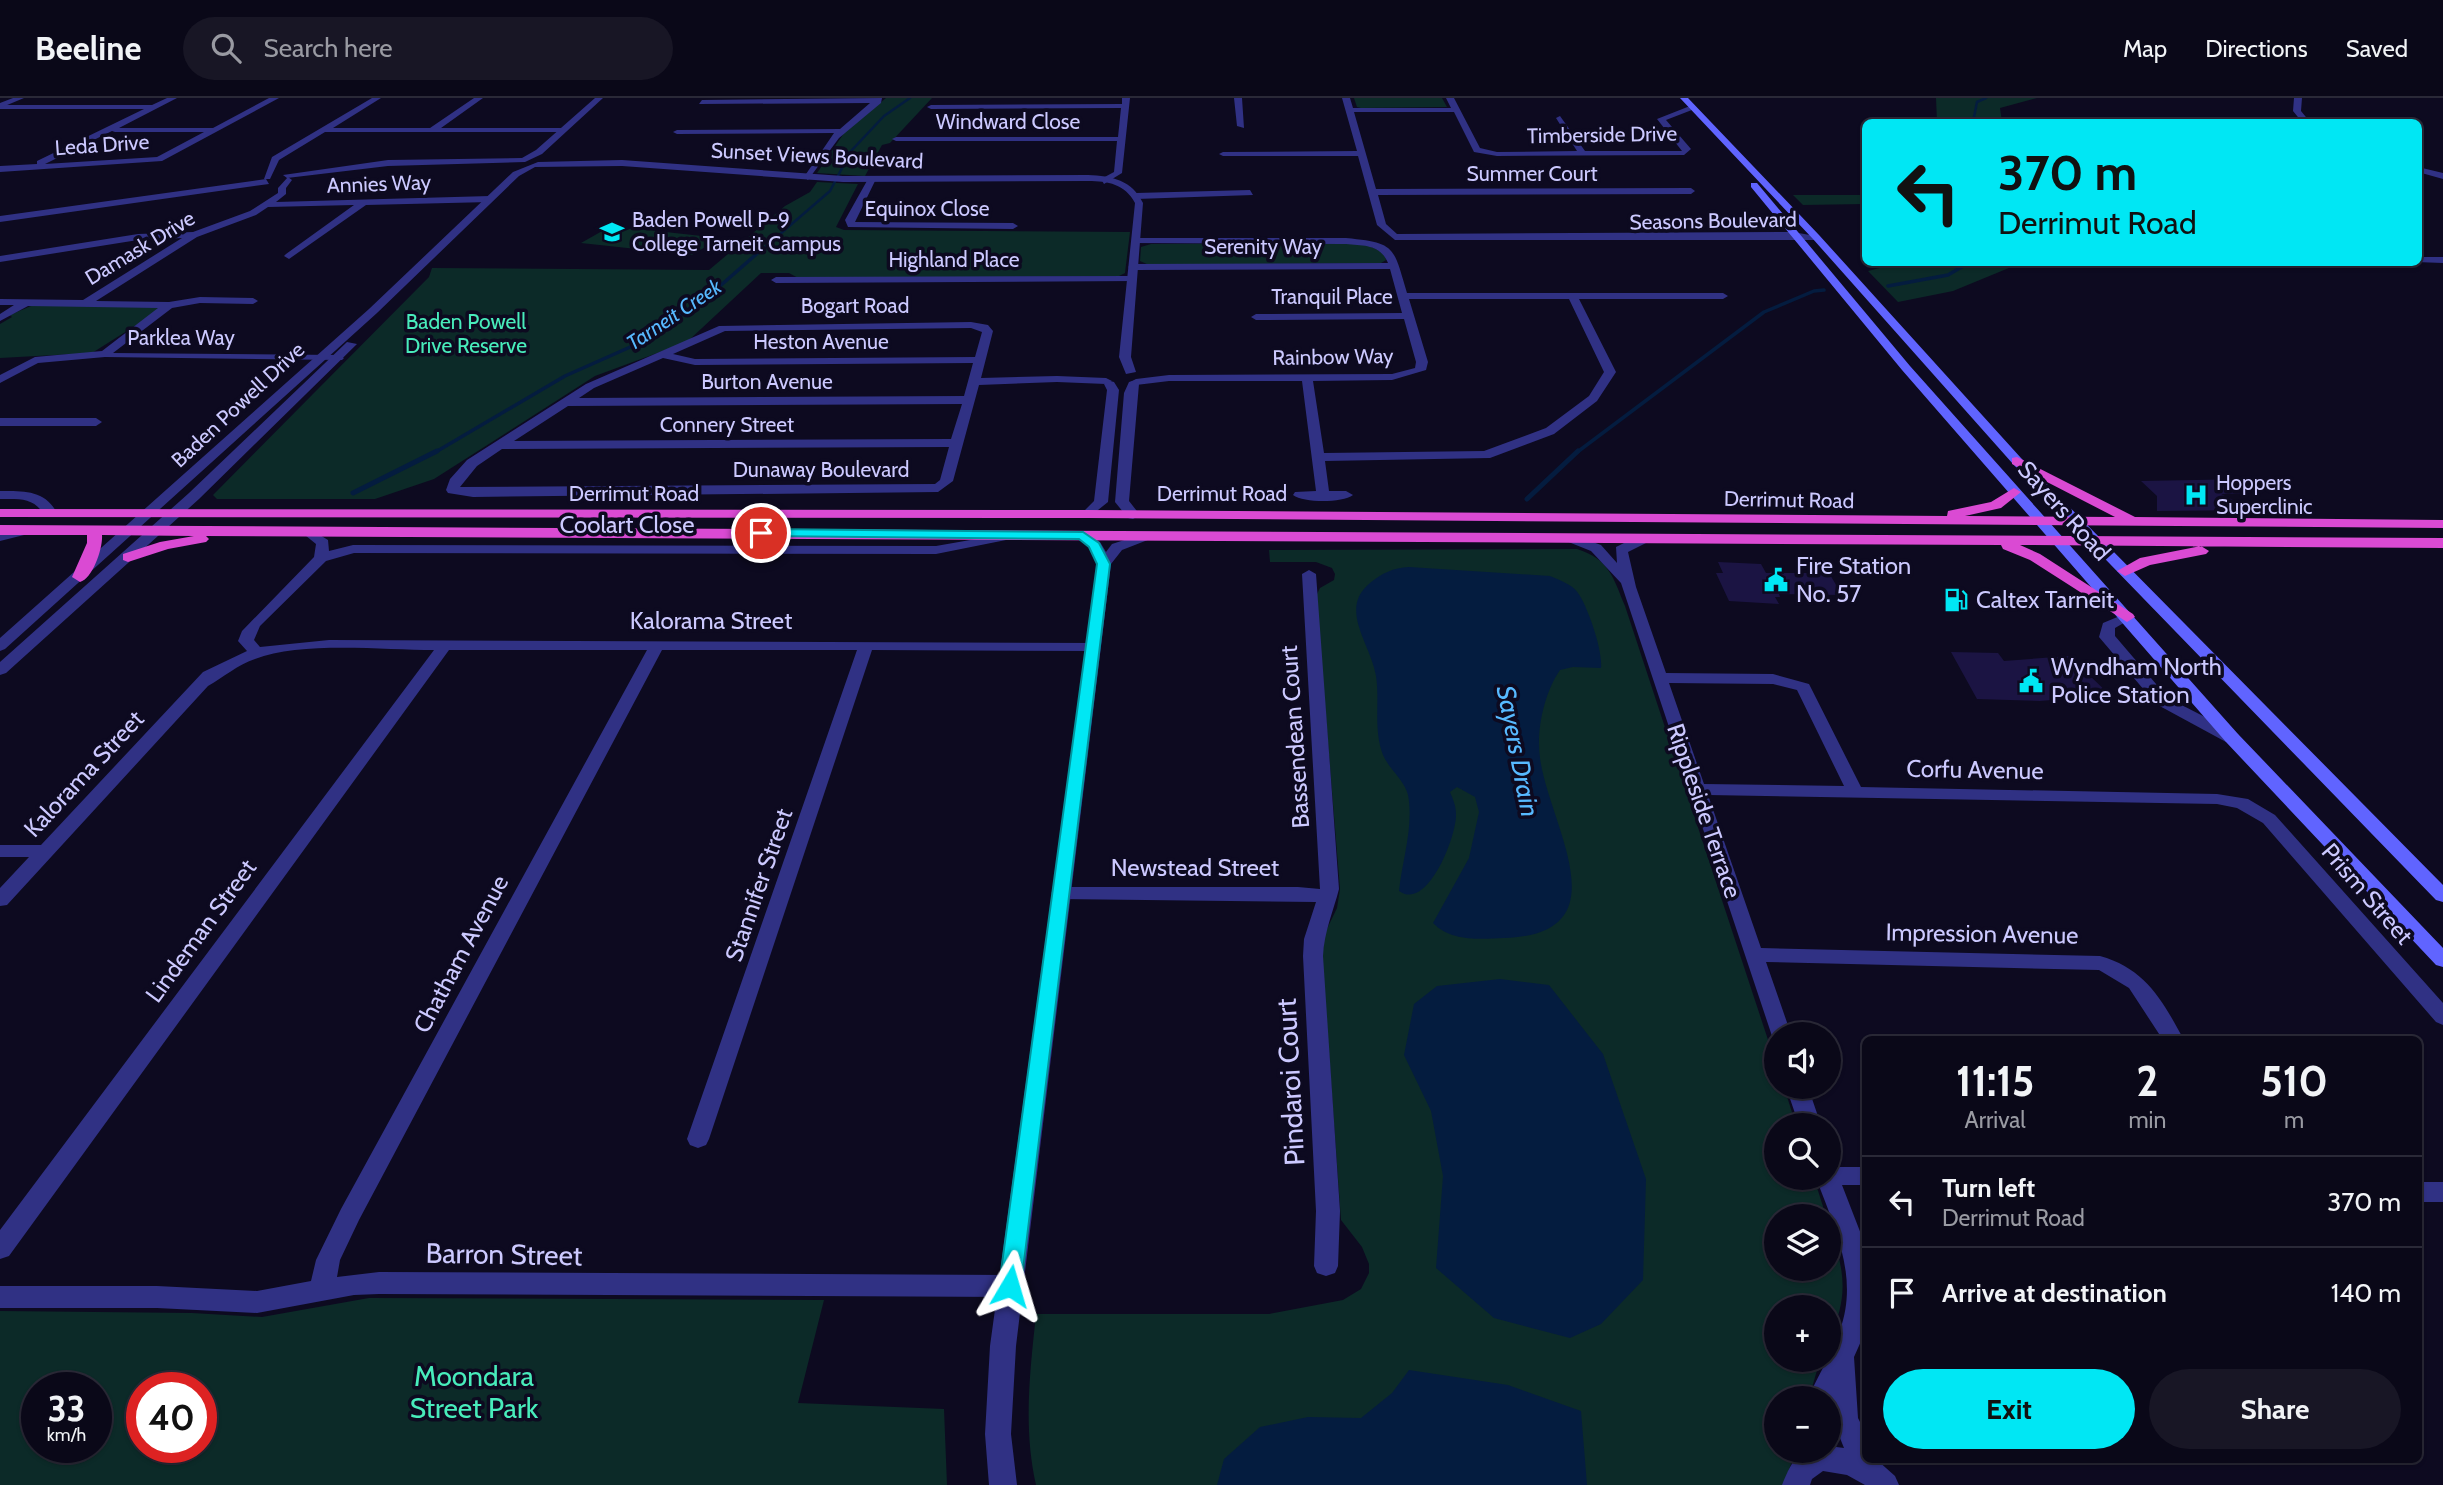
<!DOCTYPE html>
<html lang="en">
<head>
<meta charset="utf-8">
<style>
  body { margin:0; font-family:Cabin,sans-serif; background:#181625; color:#f1f3f6; height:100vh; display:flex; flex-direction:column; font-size:26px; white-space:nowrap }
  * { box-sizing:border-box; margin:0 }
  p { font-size:23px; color:#999aa2 }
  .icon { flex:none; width:38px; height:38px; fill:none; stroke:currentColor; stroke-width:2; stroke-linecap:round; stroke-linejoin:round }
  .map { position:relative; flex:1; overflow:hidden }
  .details { position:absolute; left:1862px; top:938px; width:560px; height:427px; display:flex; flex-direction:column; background:#0a0818; border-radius:10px; box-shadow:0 2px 5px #0004,0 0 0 2px #2a2937 }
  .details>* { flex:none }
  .banner { position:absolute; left:1862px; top:21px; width:560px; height:147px; border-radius:10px; box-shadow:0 2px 5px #0004,0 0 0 2px #2a2937; background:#00e7f4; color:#111; overflow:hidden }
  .fabs { position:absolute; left:1764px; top:924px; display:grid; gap:14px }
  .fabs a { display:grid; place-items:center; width:77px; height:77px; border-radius:50%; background:#0a0818; box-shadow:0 2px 5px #0004,0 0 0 2px #2a2937; font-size:35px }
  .speed { position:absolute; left:21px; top:1274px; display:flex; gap:14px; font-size:35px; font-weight:700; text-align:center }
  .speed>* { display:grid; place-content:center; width:91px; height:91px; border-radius:50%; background:#0a0818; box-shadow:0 2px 5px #0004,0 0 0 2px #2a2937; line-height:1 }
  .speed small { font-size:18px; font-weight:400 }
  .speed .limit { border:10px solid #d22; background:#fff; color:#111 }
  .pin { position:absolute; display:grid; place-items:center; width:60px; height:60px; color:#fff; margin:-30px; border:4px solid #fff; border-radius:50%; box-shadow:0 2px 7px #0007 }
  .me { position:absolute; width:77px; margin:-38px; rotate:7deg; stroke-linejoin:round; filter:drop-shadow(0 0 5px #0008) }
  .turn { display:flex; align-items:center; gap:24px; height:147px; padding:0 21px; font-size:32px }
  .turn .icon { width:91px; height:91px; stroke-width:2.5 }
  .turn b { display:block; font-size:49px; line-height:60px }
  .eta { display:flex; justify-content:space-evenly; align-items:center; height:119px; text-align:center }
  .eta b { font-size:42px; font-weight:800; line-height:49px }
  .primary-button { display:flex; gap:14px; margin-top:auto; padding:14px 21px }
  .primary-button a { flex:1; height:80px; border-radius:42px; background:#00e7f4; color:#111; font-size:28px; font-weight:800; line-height:80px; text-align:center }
  .primary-button a+a { background:#181625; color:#f1f3f6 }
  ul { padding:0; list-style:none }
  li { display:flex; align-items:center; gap:21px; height:91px; padding:0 21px; border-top:2px solid #2a2937 }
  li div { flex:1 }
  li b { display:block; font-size:26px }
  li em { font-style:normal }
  header { display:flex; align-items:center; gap:42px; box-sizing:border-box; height:98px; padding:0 35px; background:#0a0818; border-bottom:2px solid #2a2937 }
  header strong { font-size:33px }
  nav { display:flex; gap:38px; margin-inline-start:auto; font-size:24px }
  .search { width:490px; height:63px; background:#181625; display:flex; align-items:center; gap:18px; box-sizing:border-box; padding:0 24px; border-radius:38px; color:#999aa2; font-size:26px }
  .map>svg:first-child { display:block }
  .green { fill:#0c2a28; fill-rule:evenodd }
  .water { fill:#041c3f }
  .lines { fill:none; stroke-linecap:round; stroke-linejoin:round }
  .stream-far2 { stroke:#041c3f; stroke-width:2.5 }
  .stream-far1 { stroke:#041c3f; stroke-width:3.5 }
  .stream { stroke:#041c3f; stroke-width:5 }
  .building { fill:#1b1443 }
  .minor { fill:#303184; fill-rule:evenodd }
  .tertiary { fill:#303184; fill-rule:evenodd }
  .secondary { fill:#6064ff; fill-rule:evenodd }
  .trunk { fill:#da4ad3; fill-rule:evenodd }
  .route { fill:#00e7f4; stroke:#00969f; stroke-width:2 }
  .labels { text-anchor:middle; stroke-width:7; stroke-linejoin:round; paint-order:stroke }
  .far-street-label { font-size:21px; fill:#ccc9ff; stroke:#0d0a20 }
  .far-poi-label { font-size:21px; fill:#ccc9ff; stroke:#0d0a20; text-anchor:start }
  .far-water-label { font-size:21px; font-style:italic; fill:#57b9ff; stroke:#0d0a20 }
  .far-park-label { font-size:21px; fill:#48ecbb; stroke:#0d0a20 }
  .street-label { font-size:24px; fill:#ccc9ff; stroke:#0d0a20 }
  .poi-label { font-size:24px; fill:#ccc9ff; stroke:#0d0a20; text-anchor:start }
  .water-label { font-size:26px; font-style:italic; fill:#57b9ff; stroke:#0d0a20 }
  .near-street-label { font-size:28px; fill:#ccc9ff; stroke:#0d0a20 }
  .near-park-label { font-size:28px; fill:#48ecbb; stroke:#0d0a20 }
</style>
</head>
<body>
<header>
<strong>Beeline</strong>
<div class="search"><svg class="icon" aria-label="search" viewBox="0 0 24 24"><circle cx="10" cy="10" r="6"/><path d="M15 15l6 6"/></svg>Search here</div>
<nav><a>Map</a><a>Directions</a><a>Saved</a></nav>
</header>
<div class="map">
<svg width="2443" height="1387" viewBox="0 0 2443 1387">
  <rect width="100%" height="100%" fill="#0d0a20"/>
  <path class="green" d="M886 0H932L890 45 882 47 865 78 817 75 844 35Z
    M1354 0H1442L1447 9 1361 10 1357 9Z
    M1936 0H2037L2000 10 2002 24H1937Z
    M817 84 858 86 836 129 844 132 1130 134 1125 175 1119 178 800 181 789 175H761L687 244 595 278 434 381 375 401H217L213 397 429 179 432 170 709 172 785 108 810 94Z
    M1793 97H1865V106L1803 107Z
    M611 128 720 140 692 157 581 145Z
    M1350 145 1366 146 1384 155 1386 162 1381 165 1149 167 1140 163 1141 149 1151 146Z
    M1899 165V164L2021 165 1953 193 1898 204 1868 173Z
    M159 207 157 214 92 255 0 260V226L12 219 10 217 31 208Z
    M1577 451C1609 461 1613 479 1625 508L1776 966V989H1784L1796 1027H1776V1080H1814L1826 1118H1776V1171H1829V1126C1844 1172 1850 1196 1829 1241V1209H1776V1262H1820L1809 1300H1776V1353H1796L1783 1387H1036C1023 1329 1030 1274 1036 1216H1269L1343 1202 1361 1191 1369 1175V1166L1362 1149 1341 1122 1322 859 1325 835 1337 810 1340 791 1316 498 1320 490 1334 482 1335 476 1332 470 1316 464H1270L1269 452Z
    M369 1200 824 1202 798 1305 944 1311 947 1387H0V1213L192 1215 262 1219ZM37 1290H96V1349H37ZM142 1290H201V1349H142Z"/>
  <path class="water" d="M1409 469 1550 478C1559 482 1572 486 1578 495 1588 509 1603 553 1601 570L1573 569 1560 572C1544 595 1536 633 1540 660 1549 728 1625 836 1504 840 1481 841 1451 844 1433 825L1469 760 1479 714 1475 699 1457 689 1450 694C1453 701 1456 708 1456 716 1457 737 1428 814 1399 793 1402 763 1414 728 1408 697 1405 683 1389 671 1383 657 1373 630 1380 604 1376 578 1371 546 1338 511 1370 485 1382 475 1393 470 1409 469Z
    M1500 881 1549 887 1603 956 1646 1081 1643 1182 1601 1226 1570 1240 1494 1220 1436 1170 1443 1078 1431 1013 1404 957 1414 906 1437 888Z
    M1409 1272 1508 1287 1581 1313 1587 1387H1217L1224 1361 1260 1329 1308 1319 1361 1320 1392 1295Z"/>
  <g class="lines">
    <path class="stream-far2" d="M1973 24 1977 4 1986 0
      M758 155 830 93 851 53 884 18 910 0"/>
    <path class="stream-far1" d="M1888 188 1948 177 1970 164
      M434 355 565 278 637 246 712 195 760 153
      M1576 355 1764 214 1814 193 1824 192"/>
    <path class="stream" d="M353 395 437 353
      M1527 401 1578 353"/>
  </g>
  <path class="building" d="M2249 381V395L2221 396 2253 412 2157 413V398L2141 383Z
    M1718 464 1761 466 1766 475H1829L1842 497 1779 496 1780 499H1775L1779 506 1729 503 1716 475H1723Z
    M1951 554 1998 555 2004 563 2069 558 2110 597 2040 603 1977 601Z"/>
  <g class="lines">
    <path class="minor" d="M167 0H177L119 30H213L269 0H279L162 63 0 74V68L37 66V63L144 11H0V7H152ZM112 33 115 34H204L157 59 45 66Z
      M372 0H381L333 30H430L474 0H483L441 30H562L566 32 562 34H325L279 62 270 81H264L272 59Z
      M882 0 881 5 839 40 808 82 804 79 834 35 677 36 673 34 677 32 840 31 870 5 699 6 702 2Z
      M1122 0H1130L1122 75 1104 86 1101 81 1114 74 1117 43H896L892 41 896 39H1118L1121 10 931 11 927 9 931 7 1122 6Z
      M1234 0H1242L1244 30 1237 28Z
      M1342 0H1350L1353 10H1451L1446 0H1454L1480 50 1497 54 1577 53 1556 20 1560 18 1585 53H1682L1657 21 1690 8 1697 10 1666 22 1691 51 1684 57 1497 58 1474 54 1454 14H1354L1376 91 1691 90 1695 93 1691 96 1378 97 1386 126 1397 136 1793 134 1821 139 1816 142H1395L1377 127 1358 58H1223L1219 56 1223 54 1357 53Z
      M872 78 876 81 855 124 1013 125 1018 128 1013 131 848 129 845 122 868 81Z
      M288 79 292 82 286 90V96L276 104 490 98 494 101 490 104 366 107 289 161 284 158 286 156 354 107 268 109 256 117 197 139 96 203 169 204 200 199 253 200 258 203 253 206 200 205 172 210 113 255 338 257 344 260 342 262 105 259 38 265 0 285V277L35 259 102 253 158 210 28 208 0 223V216L14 207H0V201L83 202 182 140 138 142 0 164V158L138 136 193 134 250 113 278 95V90Z
      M1250 92 1253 97 1136 101 1132 98 1136 95Z
      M1135 140H1346C1396 145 1393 148 1407 195H1723L1728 198 1723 201H1579L1616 274 1597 303 1554 336 1490 360 1325 363 1329 393H1346L1353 397C1342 405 1304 405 1293 397L1295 394 1316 393 1302 283H1169L1136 287 1130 284 1136 281 1169 277 1392 276 1415 270 1416 264 1404 221 1256 222 1251 219 1256 216 1402 215 1390 171 1133 172 1128 169 1133 166 1388 165C1380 146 1364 148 1346 146L1132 145V141ZM1409 201H1569L1604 274 1589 298 1546 330 1484 353 1324 355 1313 283 1392 282 1426 272 1428 264Z
      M2418 159H2443V165L2416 164Z
      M1132 178 1137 181 1136 183 776 185 771 182 776 179Z
      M971 224 988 227 993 233 981 280 1057 278 1106 280 1112 283 1106 286 1057 284 979 287 953 383 938 394 473 399 448 395 446 392 450 381 467 362 586 286 719 228ZM971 230 982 234 975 259 695 261 673 256 725 233ZM663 260 695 267 973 265 964 298 579 300 594 290ZM962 306 951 341 514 343 568 308ZM949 349 940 382 935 386 460 389 477 368 502 351Z
      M0 320H96L102 324 96 328H0Z
      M0 393C24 393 45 392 57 415L55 418H45C34 399 20 401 0 401Z
      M27 428 32 429V435L0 443V435Z
      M307 429 328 442 329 453 353 447 936 448 1016 434V440L936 456 354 455 326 463 260 528 254 542 260 549 329 542 1098 545 1101 548 1098 551 1093 553 872 552 709 1041 706 1047 698 1050 690 1047 687 1041 857 552H662L359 1122 340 1162 337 1179 379 1174 1010 1177 1019 1180 1022 1188 1019 1196 1010 1199 379 1196 354 1197 257 1215 157 1210H0V1188H157L257 1193 311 1183 316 1162 341 1111 647 552H449L9 1158 0 1161V1132L434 552C383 552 300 543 255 561 237 567 224 579 208 588L7 807 0 808V790L29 759H0V747H41L203 574 247 553 238 543 242 533 314 459 316 446 300 433Z
      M1571 436 1601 447 1617 465 1616 449 1638 438H1648V444L1628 454 1636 489 1666 575 1773 576 1809 586 1861 689 2217 696 2248 701 2275 717 2443 905V927L2436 924 2263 725 2237 710 2217 706 1708 697 1761 850 2100 858C2146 871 2162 902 2184 942H2163L2129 890 2099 872 1766 864 1791 936H1776V943L1773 941 1621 485 1591 453 1566 443 1564 440ZM1669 585 1773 586 1797 592 1844 688 1704 686Z
      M1309 472 1316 476 1339 791C1334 811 1324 834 1323 858L1340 1113 1338 1168 1335 1175 1326 1178 1317 1175 1314 1168 1316 1113 1303 858 1304 841 1316 804 1060 801 1051 795 1060 789H1298L1320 791 1302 476Z
      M2127 515 2134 519 2115 530V538L2168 600 2238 636 2240 640 2238 644H2226L2156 606 2099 539 2103 525Z
      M1786 989H1808L1821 1027H1799Z
      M1829 1069H1866V1087H1842L1866 1149V1232L1854 1259 1858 1320 1866 1336V1362H1877L1895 1378 1899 1387H1865L1847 1377 1823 1373 1812 1381 1810 1387H1782C1794 1358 1797 1353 1829 1353V1348L1844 1350 1832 1320 1829 1300H1808C1819 1276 1831 1257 1840 1232 1859 1179 1835 1130 1816 1080H1829Z
      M2418 1084H2443V1104H2418Z"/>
    <path class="tertiary" d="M13 0H24L0 10V5Z
      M595 0H603L542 56 525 64 388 68 287 80 283 77 388 62 522 60 536 52Z
      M2294 0H2302L2301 13 2310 24H2302L2293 13Z
      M622 62 843 78 1088 77C1112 78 1132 82 1143 105L1131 259 1136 274 1126 276 1119 259 1135 105C1125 86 1108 83 1088 83L843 84 622 68 535 69 519 78 377 215 5 551 0 553V540L369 211 513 74 538 64Z
      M2418 69 2443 75V81L2418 74Z
      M266 81 269 86 0 124V118Z
      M347 244 357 246 199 401 6 575 0 577V564L189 395Z
      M1110 283 1114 284 1119 292 1108 404 1088 420 1081 416 1094 403 1107 292 1104 286Z
      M1133 283 1139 286 1129 403 1140 417 1133 421 1128 420 1115 404 1124 295 1129 284Z
      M1083 433 1100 444 1106 454 1112 446 1146 435 1151 434 1158 438 1122 452 1111 466 1016 1248 1011 1336 1017 1387H989L985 1336 990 1248 1097 466 1089 449 1076 437Z"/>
    <path class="secondary" d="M1680 0H1688L1819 137 2021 360 2443 787V804L2436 802 2013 366 1813 141Z
      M1751 85H1757L1910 268 2238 636 2443 850V869L2436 867 2226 644 1902 272 1751 89Z"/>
    <path class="trunk" d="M2017 359 2135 419 2443 422V430L1088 420 0 419V411L1088 412 1947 418 1948 413 1991 404 2014 390 2021 394 2001 410 1965 418 2115 419 2012 366V360Z
      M0 427 2443 440V450L2020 447 2040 456 2133 516 2135 519 2127 524 2030 462 2003 451 2001 447 206 438 209 441 206 444 168 451 128 464 123 462V456L160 444 194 438 102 437C103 450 93 480 80 484L72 479 87 445V437H0Z
      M2201 448 2209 453 2206 456 2150 467 2125 478 2117 473 2140 460Z"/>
  </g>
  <path class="route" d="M761 431 1083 434 1099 445 1110 466 1021 1188 1018 1195 1010 1198 1002 1195 999 1188 1097 466 1089 449 1079 441 757 438V433Z"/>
  <defs>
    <g id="school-bare" transform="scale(1.89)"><path d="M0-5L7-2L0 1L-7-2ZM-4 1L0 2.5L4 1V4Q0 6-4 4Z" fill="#00e7f4" stroke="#0d0a20" stroke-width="2.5" paint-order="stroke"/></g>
    <g id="hospital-bare" transform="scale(1.89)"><path d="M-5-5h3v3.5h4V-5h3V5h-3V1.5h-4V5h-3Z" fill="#00e7f4" stroke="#0d0a20" stroke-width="2.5" paint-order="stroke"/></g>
    <g id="civic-bare" transform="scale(1.89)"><path d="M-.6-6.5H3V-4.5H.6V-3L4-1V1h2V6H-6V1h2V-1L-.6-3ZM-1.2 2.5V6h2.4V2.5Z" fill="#00e7f4" stroke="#0d0a20" stroke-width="2.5" paint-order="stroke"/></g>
    <g id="fuel-bare" transform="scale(1.89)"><path d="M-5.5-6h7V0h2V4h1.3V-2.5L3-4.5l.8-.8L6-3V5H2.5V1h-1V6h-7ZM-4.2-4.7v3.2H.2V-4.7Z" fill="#00e7f4" stroke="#0d0a20" stroke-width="2.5" paint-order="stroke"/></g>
  </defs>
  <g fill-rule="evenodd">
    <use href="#school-bare" x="612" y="134"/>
    <use href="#hospital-bare" x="2196" y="397"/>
    <use href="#civic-bare" x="1776" y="482"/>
    <use href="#fuel-bare" x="1956" y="502"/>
    <use href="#civic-bare" x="2031" y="583"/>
  </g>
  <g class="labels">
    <g class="far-street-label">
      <text x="1008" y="31">Windward Close</text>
      <text transform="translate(1602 37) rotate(-1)" y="7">Timberside Drive</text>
      <text transform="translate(102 47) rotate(-4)" y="7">Leda Drive</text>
      <text transform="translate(817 58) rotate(3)" y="7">Sunset Views Boulevard</text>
      <text x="1532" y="83">Summer Court</text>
      <text transform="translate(379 86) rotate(-2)" y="7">Annies Way</text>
      <text x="927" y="118">Equinox Close</text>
      <text transform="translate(1713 123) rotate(-1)" y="7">Seasons Boulevard</text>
      <text x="1263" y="156">Serenity Way</text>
      <text transform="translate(140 150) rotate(-31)" y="7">Damask Drive</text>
      <text x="954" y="169">Highland Place</text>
      <text x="1332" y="206">Tranquil Place</text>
      <text x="855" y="215">Bogart Road</text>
      <text x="181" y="247">Parklea Way</text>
      <text x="821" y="251">Heston Avenue</text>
      <text transform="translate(1333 259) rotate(-1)" y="7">Rainbow Way</text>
      <text x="767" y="291">Burton Avenue</text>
      <text transform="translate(238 307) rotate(-43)" y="7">Baden Powell Drive</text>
      <text x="727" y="334">Connery Street</text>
      <text x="821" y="379">Dunaway Boulevard</text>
      <text x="634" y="403">Derrimut Road</text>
      <text x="1222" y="403">Derrimut Road</text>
      <text transform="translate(1789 402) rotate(1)" y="7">Derrimut Road</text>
    </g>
    <g class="far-poi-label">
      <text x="632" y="129">Baden Powell P-9<tspan x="632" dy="24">College Tarneit Campus</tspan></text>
      <text x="2216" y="392">Hoppers<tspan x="2216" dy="24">Superclinic</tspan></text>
    </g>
    <g class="far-water-label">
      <text transform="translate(674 217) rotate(-34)" y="7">Tarneit Creek</text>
    </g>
    <g class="far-park-label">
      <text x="466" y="231">Baden Powell<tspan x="466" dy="24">Drive Reserve</tspan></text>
    </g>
    <g class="street-label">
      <text transform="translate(2064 413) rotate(48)" y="8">Sayers Road</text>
      <text x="627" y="435">Coolart Close</text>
      <text x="711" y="531">Kalorama Street</text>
      <text transform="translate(1295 639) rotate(-94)" y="8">Bassendean Court</text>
      <text transform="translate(1975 672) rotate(1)" y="8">Corfu Avenue</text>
      <text transform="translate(84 676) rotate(-47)" y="8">Kalorama Street</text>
      <text transform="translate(1704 713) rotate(71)" y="8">Rippleside Terrace</text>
      <text x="1195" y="778">Newstead Street</text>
      <text transform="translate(759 787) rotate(-71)" y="8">Stannifer Street</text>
      <text transform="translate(2367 796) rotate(49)" y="8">Prism Street</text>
      <text transform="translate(201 833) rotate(-54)" y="8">Lindeman Street</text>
      <text transform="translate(1982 836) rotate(1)" y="8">Impression Avenue</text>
      <text transform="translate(461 856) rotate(-62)" y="8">Chatham Avenue</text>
    </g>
    <g class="poi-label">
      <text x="1796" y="476">Fire Station<tspan x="1796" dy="28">No. 57</tspan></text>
      <text x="1976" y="510">Caltex Tarneit</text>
      <text x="2051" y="577">Wyndham North<tspan x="2051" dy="28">Police Station</tspan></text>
    </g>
    <g class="water-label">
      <text transform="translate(1518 653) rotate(79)" y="9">Sayers Drain</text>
    </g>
    <g class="near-street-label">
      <text transform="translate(1290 984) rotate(-93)" y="10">Pindaroi Court</text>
      <text transform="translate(504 1156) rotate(1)" y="10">Barron Street</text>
    </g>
    <g class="near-park-label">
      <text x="474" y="1288">Moondara<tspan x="474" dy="32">Street Park</tspan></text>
    </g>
  </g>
</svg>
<div class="fabs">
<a><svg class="icon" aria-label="sound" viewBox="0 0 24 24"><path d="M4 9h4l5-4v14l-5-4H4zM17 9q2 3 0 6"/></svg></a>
<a><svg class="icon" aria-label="search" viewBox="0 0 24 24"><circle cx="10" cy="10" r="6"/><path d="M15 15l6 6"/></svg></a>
<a><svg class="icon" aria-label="layers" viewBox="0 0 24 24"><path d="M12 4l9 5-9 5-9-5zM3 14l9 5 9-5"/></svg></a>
<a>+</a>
<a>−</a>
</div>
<div class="speed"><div>33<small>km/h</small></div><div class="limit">40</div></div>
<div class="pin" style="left:761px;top:435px;background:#d93025"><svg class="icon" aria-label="arrive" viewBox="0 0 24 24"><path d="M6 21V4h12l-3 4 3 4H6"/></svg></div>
<svg class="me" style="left:1010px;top:1188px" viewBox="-20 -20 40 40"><path d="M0-17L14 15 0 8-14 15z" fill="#00e7f4" stroke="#fff" stroke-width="4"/></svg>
<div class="banner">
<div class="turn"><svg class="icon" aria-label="left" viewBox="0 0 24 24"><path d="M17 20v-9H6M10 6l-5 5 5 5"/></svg><div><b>370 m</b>Derrimut Road</div></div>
</div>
<section class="details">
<div class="eta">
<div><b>11:15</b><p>Arrival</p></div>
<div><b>2</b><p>min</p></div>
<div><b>510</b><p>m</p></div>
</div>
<ul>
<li><svg class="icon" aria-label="left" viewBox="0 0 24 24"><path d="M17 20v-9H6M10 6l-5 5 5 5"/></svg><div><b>Turn left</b><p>Derrimut Road</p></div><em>370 m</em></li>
<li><svg class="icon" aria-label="arrive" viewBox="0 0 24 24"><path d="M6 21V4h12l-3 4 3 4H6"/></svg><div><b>Arrive at destination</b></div><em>140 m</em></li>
</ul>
<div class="primary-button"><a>Exit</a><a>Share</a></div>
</section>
</div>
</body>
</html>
